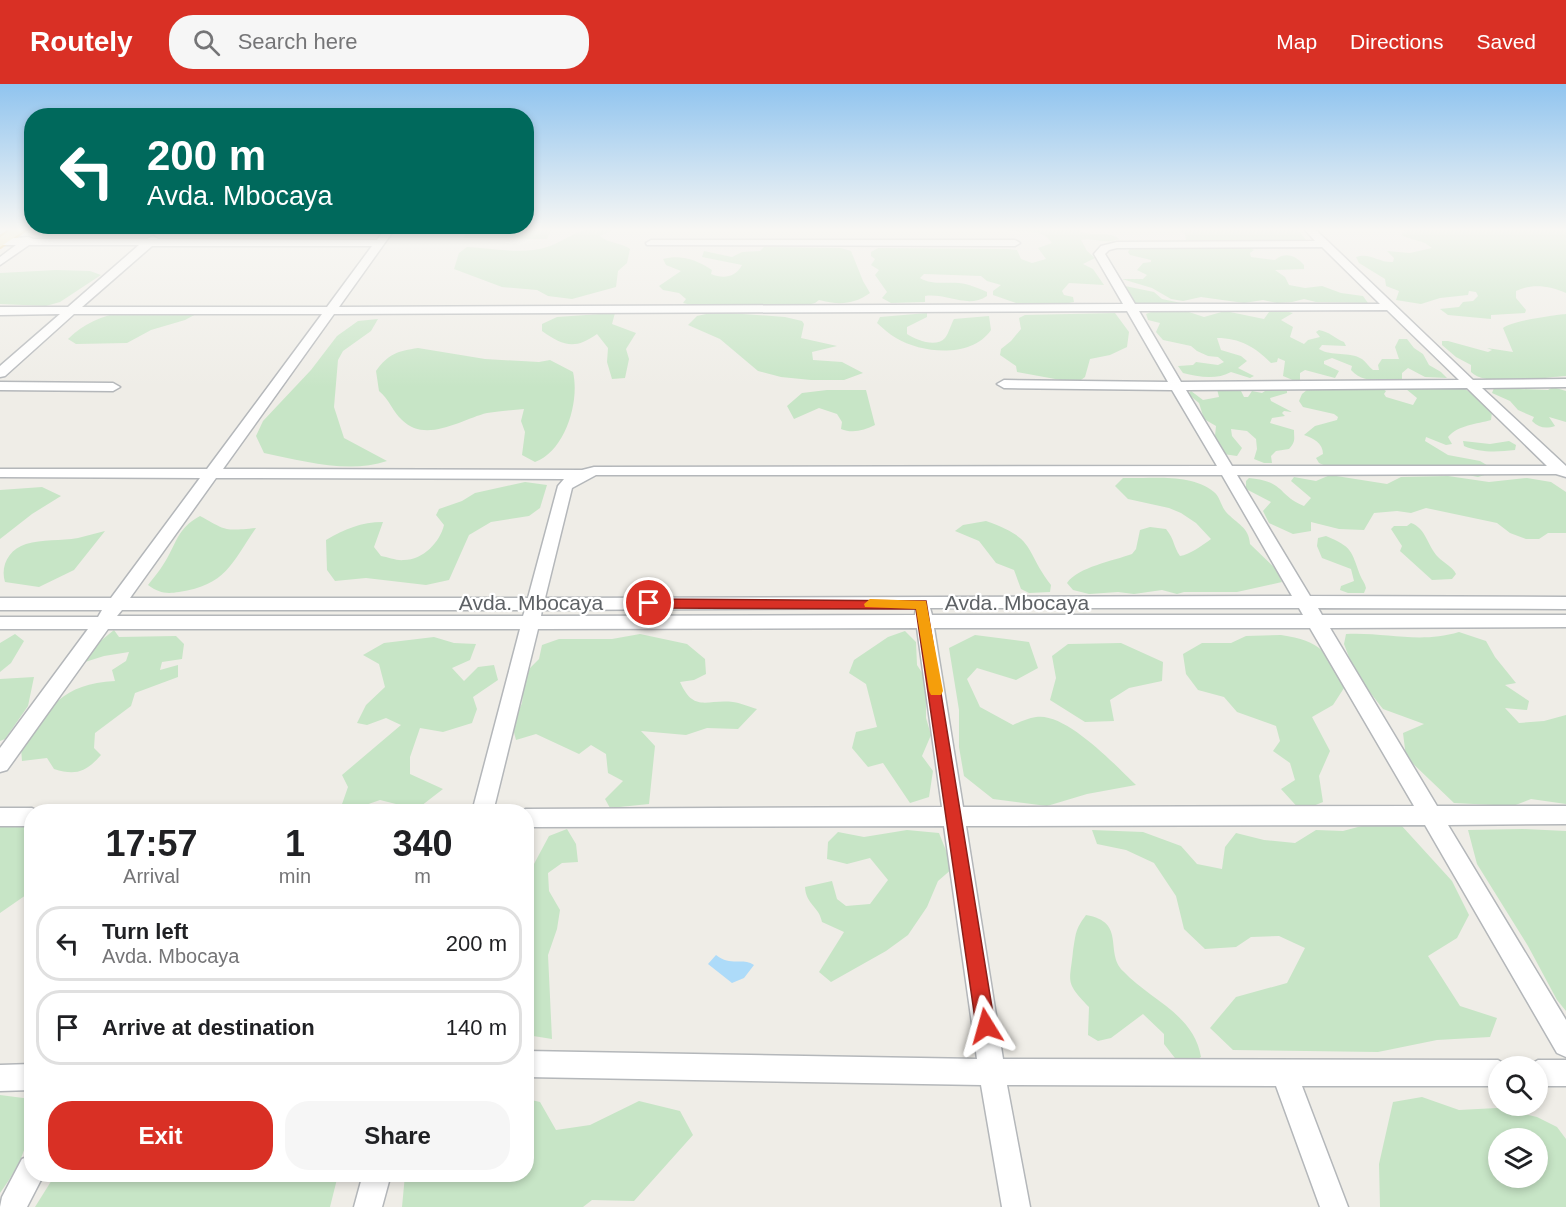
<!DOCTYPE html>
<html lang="en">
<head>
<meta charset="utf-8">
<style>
  body { margin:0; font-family:Helvetica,sans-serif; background:#f6f6f6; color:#202124; height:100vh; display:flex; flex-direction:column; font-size:22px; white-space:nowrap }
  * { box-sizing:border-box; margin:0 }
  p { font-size:20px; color:#757577 }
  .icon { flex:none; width:33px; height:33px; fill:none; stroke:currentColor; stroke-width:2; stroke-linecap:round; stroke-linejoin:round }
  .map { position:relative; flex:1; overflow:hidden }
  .details { position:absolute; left:24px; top:720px; width:510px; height:378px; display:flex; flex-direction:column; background:#fff; border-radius:24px; box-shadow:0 3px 9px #0003 }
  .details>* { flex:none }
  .top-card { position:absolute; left:24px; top:24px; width:510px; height:126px; border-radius:24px; box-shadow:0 3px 9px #0003; background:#00695c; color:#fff; overflow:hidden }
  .controls { position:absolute; left:1488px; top:972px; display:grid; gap:12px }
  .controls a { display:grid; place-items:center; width:60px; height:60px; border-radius:50%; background:#fff; box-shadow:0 3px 9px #0003; font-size:30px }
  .pin { position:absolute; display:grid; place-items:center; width:51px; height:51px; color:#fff; margin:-26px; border:3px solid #fff; border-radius:50%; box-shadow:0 2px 6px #0007 }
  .me { position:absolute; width:66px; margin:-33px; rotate:352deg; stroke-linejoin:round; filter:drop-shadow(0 0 4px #0008) }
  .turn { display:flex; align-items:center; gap:21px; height:126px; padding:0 24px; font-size:27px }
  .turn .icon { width:78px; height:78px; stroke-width:2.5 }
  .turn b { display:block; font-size:42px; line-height:51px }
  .eta { display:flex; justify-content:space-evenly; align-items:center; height:102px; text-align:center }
  .eta b { font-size:36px; font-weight:700; line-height:42px }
  .button { display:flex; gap:12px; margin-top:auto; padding:12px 24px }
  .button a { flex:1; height:69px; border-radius:24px; background:#d93025; color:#fff; font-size:24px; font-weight:700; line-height:69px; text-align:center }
  .button a+a { background:#f6f6f6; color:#202124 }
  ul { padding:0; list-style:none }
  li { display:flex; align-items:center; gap:18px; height:75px; margin:0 12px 9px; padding:0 12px; border:3px solid #e0e0e0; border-radius:24px }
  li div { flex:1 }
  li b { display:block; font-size:22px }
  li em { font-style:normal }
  header { display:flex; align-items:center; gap:36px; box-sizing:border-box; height:84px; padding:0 30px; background:#d93025; color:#fff }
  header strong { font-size:28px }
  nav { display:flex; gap:33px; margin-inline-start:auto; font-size:21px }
  .search { width:420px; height:54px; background:#f6f6f6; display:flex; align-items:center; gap:15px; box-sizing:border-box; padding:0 21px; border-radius:24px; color:#757577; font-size:22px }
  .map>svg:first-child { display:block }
  .green { fill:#c7e5c6; fill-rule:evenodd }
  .water { fill:#addbf9 }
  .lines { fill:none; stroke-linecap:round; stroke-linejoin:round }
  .minor-casing { stroke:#b4b7ba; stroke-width:3 }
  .major-casing { stroke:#e8bf68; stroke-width:4 }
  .minor { fill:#fff; fill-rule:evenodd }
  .major { fill:#f9ebb2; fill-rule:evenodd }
  .route { fill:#d93025; stroke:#8d1f18; stroke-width:1.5 }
  .slow { fill:#f59e0b }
  .labels { text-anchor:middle; stroke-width:4.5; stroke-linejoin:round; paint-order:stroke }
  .street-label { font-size:21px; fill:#5e6266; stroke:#fff }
</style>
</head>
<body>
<header>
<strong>Routely</strong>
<div class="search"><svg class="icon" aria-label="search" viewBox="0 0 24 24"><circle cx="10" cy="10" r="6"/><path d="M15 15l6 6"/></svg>Search here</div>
<nav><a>Map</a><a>Directions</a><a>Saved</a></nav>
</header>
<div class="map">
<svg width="1566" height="1123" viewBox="0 0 1566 1123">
  <rect width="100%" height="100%" fill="#efede7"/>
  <path class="green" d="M468 146H551L547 155 463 154Z
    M586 146H613L600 152C609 160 621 158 630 165L627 179 618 187 616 203 572 215 548 212 537 206 502 203 454 185 459 169 467 163C492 164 523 171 547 163 561 159 571 149 586 146Z
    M1008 146H1082L1081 148C1094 153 1109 146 1119 155 1103 161 1094 153 1081 156L1087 167 1095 174 1083 180 1093 185 1104 201 1069 199 1062 207 1064 211 1073 213 1074 218 1058 221 1016 219 993 211V207L1001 201 987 197 981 192 924 190 920 194C931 201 946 198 959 199 969 200 978 204 987 208V212C968 225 947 209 925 212V218L891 219 882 214 887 208 875 191 879 186 871 181 875 175 871 172V168L878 164 1008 165 1017 166 1021 175 1032 179 1046 175 1038 164 1052 159C1040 142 1024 151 1008 146Z
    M1179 146H1298L1306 156 1198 160 1186 156 1185 151Z
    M1402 146H1566V209C1550 202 1532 199 1516 207V214L1526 226 1525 229 1491 231V235L1448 231 1440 225 1459 223 1463 218 1473 217 1478 212 1476 208 1469 207 1468 211 1440 214 1421 220 1396 216 1399 207 1386 202 1385 195 1359 179 1356 173C1370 168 1379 179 1393 178L1394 174 1387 167 1410 169 1432 164 1425 159 1403 152 1402 150 1405 148Z
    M764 163 841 164 851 167 863 197 870 209C853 221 838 221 819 216L815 219 804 222 737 223 714 221 704 224 683 219 686 215 679 209 663 206 659 202 681 187 666 181 663 175C681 170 697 176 712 186L711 190C723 195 735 194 742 181L702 173 704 167 732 173 742 168 760 167Z
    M1131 163C1144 163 1187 167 1195 163H1246L1254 166 1250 169 1251 173 1275 176C1286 167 1296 172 1304 181V185L1275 186 1285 193 1289 201 1305 204 1322 202 1341 209 1363 212 1368 219 1316 218 1304 215 1292 218 1277 219 1263 216 1244 219 1201 213 1183 217 1171 215 1152 204 1122 195H1143L1147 191 1137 186 1143 179 1151 178V176L1130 171 1128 168Z
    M56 186 90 187 101 191 60 218 46 222 0 220V189Z
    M1125 202 1154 208 1162 215 1186 220 1139 222 1128 213 1129 211 1123 204Z
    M123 227 198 229 185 236 151 246 127 259 76 260 68 255C84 239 101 233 123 227Z
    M1186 227 1204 233 1225 227 1264 235 1269 228 1285 227 1293 229 1281 236 1293 243 1290 253 1304 260 1308 256 1320 253 1316 248 1319 246C1330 248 1334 254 1344 258L1346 262 1322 261 1319 265C1332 273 1349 267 1362 275 1366 278 1369 283 1373 286H1379L1378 281 1382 275H1399L1395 263 1399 255H1407L1414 264 1423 270 1429 281 1441 288 1447 294 1425 293 1408 284 1402 289V296C1385 297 1363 300 1351 286L1352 282 1332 274 1324 277V280L1339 287 1335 294 1305 286 1300 289V296L1295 297 1283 292 1285 277 1278 274 1277 278 1271 279C1255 263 1240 254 1217 254L1221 266 1241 272 1247 277 1238 284 1254 292 1250 294 1231 288C1217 296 1198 293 1183 289L1178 282 1193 281 1196 278 1218 281 1224 278 1218 273 1208 272 1197 267 1191 262 1163 256 1156 248 1160 239 1148 236 1146 230 1151 228Z
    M715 228 785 233 802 237 804 240 801 254 837 262 812 268 813 276 842 278 863 289 844 296H811L781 293 758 287 720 255 688 241 697 232Z
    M615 229 612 240 636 249 626 265 629 275 625 294 612 295 607 278 608 264 597 250C575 266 563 262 542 247V240L557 233Z
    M927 229V233L907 243V250C916 256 936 264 945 254 949 249 951 240 954 235L989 232 991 246C972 274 923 270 896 254 889 250 883 244 877 239L880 233Z
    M1115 229 1129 248 1127 263 1110 271 1090 275 1085 293 1077 299 1017 288 1016 282 1000 271 1001 265 1011 257 1021 245 1019 234 1025 231Z
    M1566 230V292C1544 293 1487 304 1471 288V281L1456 273 1442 261V257H1448L1488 268 1492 266 1487 264 1513 268 1503 244C1510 237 1555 231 1566 230Z
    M378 235 371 247 343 267 338 276 334 323 344 354 387 377C349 390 303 377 264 369L256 352 263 337 311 286 337 252 358 237Z
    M418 264 485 275 539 278 550 276 573 288C580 318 565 367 535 378L522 371 525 348 521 337 524 325C512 326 499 327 487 329 462 335 426 360 402 336 393 328 389 315 379 307L376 287C388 270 398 267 418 264Z
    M1407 303 1465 305 1482 316 1492 328 1491 336C1477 340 1458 341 1448 353L1452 360 1446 361 1426 353 1425 357 1448 371 1480 377 1490 383 1491 389 1478 393 1432 384 1404 389 1373 381 1328 383 1319 379 1316 374 1323 370C1323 359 1313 354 1304 351L1315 342 1337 336 1338 333 1334 330 1303 323 1299 317 1302 310 1308 305 1381 304 1386 307 1384 310 1386 313 1413 321 1417 314 1406 305Z
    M1553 303 1566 307V338L1549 333 1555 342C1546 345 1539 344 1532 337L1534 333 1518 326 1510 317 1492 309 1494 304 1548 306Z
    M1217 305H1240L1244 313H1248L1252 307 1262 309 1265 307H1287V309L1270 314 1271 317 1292 328 1284 327 1282 329 1285 332 1272 334 1270 339 1294 346C1294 355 1296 357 1289 365L1276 367 1271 372 1272 379H1264L1254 375 1257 365 1256 355 1247 347 1231 345 1232 352 1242 364 1237 372 1223 370 1215 352 1216 342 1204 335 1199 319 1188 310 1191 307 1203 316 1219 313Z
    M827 306H866L875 341C864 346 853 350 841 345L842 338 837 330 819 324 794 335 787 322 802 309Z
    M1463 357 1490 360 1509 357 1516 361 1515 366C1498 368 1480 369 1464 362Z
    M1330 391 1387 400 1401 393 1448 392 1489 398 1527 394 1551 398 1566 408V449H1548L1539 455H1526L1510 449 1497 439 1426 424 1411 429 1397 427 1374 429 1364 446 1339 445 1311 438V447L1293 450 1269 439 1263 427 1271 418 1246 405V397L1249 394C1285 397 1278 412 1304 422L1311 414 1291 397 1294 393 1316 397Z
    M1123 394C1152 395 1191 389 1214 408 1220 413 1221 422 1226 428 1237 440 1249 443 1250 460L1276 485 1282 498 1237 508H1184L1177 510 1162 506 1134 510 1118 508 1089 510 1073 506 1067 499C1078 483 1113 477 1132 470L1136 465 1140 446 1150 443 1166 445C1175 456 1173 462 1180 472 1189 471 1203 461 1211 455L1196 439 1181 429 1169 424 1128 415 1115 402Z
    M525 398 547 401 540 424 529 432 491 438 469 451 449 496 426 501 366 494 335 497 327 486 326 456C345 445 361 438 383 438L374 463 381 472C388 473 397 477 404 476 423 476 440 458 444 441L436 431 439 425 462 417 475 409Z
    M42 403 61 412 32 430 0 455V406Z
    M200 432C227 447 224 447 256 444 231 480 226 501 179 508 166 510 159 509 148 501 153 494 159 488 163 481 177 460 176 445 200 432Z
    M986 437C1037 455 1023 464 1051 501L1050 508 1029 509 1021 505 1014 486 996 479 979 457 955 447 963 441Z
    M1411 439C1426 444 1428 463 1438 473 1444 479 1453 483 1456 490L1452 495 1432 496 1400 467 1402 462 1391 445 1394 442H1407Z
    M105 447 74 486 39 503 5 498C0 482 9 465 26 460 42 455 61 457 78 454 87 452 96 449 105 447Z
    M1326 452C1352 463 1351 466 1360 491 1362 496 1365 499 1366 504L1364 509H1348L1340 506 1341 502 1354 497 1351 485 1322 474 1317 462 1318 454Z
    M114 546 119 553 176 552 184 560 182 575 162 578 160 586 178 581V593L135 609 131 622 95 649 94 664 101 671C86 688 76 692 54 685L47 674 22 677 21 664C49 623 62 600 115 597L112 586 126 577 129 568 104 572 85 578 87 568Z
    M905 547 916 558 917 581 926 595V634L931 651 922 672 933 687 929 713 910 719 883 679 868 683 852 664 856 648 877 643 866 600 849 589 854 576 888 553Z
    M1459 548 1486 557 1495 573 1516 599 1505 601 1529 617 1527 626 1505 624 1519 639 1544 637 1566 631V720L1531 715 1513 722 1454 719 1406 673 1403 649 1424 640 1383 625 1365 602 1352 581 1344 560 1346 550C1386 548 1419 560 1459 548Z
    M15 550 24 557 11 579 0 588V559Z
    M640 550 687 560 705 575 706 590 694 596 680 598C694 629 706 615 733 618 741 619 750 623 757 625L738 645 707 644 686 651 641 647 655 662 649 720 610 724 605 715 623 697 608 689 606 670 591 661 579 670 536 650 516 656 512 641 522 619 524 599 530 584 539 575 542 561 559 555H612Z
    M975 551 1029 558 1038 584 1016 596 977 584 967 595 980 623 1013 641C1020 638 1028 634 1036 633 1066 628 1115 681 1136 701L1087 710 1047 722 993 715 964 692 959 663V626L949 564Z
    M1281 551C1321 557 1329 568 1344 604L1333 621 1312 633 1330 667 1319 692 1323 718 1301 727 1281 705 1295 696 1290 679 1273 667 1280 657 1276 642 1237 628 1224 613 1198 606 1186 590 1183 570 1202 559H1231L1246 552Z
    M434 553 454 559 476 560 470 576 452 584 464 597 478 583 494 581 498 596 473 613 477 625 472 639 443 648 420 644 410 673V690L443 705 421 722 400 721 380 716 360 723H341L348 703 342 691 401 641 386 634 367 641 357 639 366 621 385 603 379 580 363 571 384 559Z
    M1121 559 1163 578 1162 597 1129 604 1110 616 1114 637 1085 638 1050 616 1056 594 1052 572 1068 560Z
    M34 593 28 622 5 655 0 657V595Z
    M31 736V811H26L0 829V743Z
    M1369 740 1401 741 1452 797 1469 831 1457 854 1428 872 1460 922 1497 934 1490 953 1437 956 1378 968 1233 966 1210 944 1236 913 1287 899 1305 864 1279 852 1251 853 1236 863 1205 865 1184 845 1176 812 1154 779 1126 766 1097 760 1092 746 1143 748 1181 762 1197 780 1222 785 1225 763 1236 749 1264 756 1295 759 1316 746 1343 747Z
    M567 745 576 760 578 778 562 779 548 789 549 807 560 826 557 845 548 871 552 955 527 951V793L549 752Z
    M1523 745 1566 747V927L1557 916 1528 862 1477 780 1468 746Z
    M907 746 939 749 953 784 938 797 927 823 908 851 886 867 831 898 819 888 844 848 822 838C819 822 806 821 805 803L832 797 837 815 846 822 870 820 888 796 870 774 847 780 827 775 828 758 838 748 864 753Z
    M1086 831C1127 838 1104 868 1123 887 1150 916 1194 930 1201 973L1191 979 1178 978 1164 960V950L1143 930 1111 954 1098 957 1088 951 1089 923C1064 897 1070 899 1073 867 1076 849 1075 846 1086 831Z
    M0 1011 31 1015C31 1056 24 1076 0 1109Z
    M1422 1013 1459 1026 1497 1024 1537 1033 1557 1043 1566 1055V1123H1380L1379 1080 1393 1018ZM1498 1054H1538V1094H1498Z
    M527 1015 540 1018 556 1046 590 1041 639 1017 680 1027 693 1051 634 1117 592 1116 583 1123H402L405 1091 526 1090Z
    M55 1091V1090L338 1091 330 1123H35Z"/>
  <path class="water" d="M716 871C731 883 742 873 754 881L744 894 732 899 708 880Z"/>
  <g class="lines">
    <g class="minor-casing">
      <path id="minor" d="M384 146H394L339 223 1123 220 1094 170 1101 162 1117 158 1315 157 1305 146H1316L1473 296 1566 295V303L1482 304 1566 382V393L1556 390 1237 391 1310 512 1566 513V525L1318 524 1322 531H1566V543L1330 544 1437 722H1566V740L1448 741 1566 936V973L1557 969 1425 741 966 742 1003 975 1498 976 1508 982H1498V1002H1302L1348 1123H1320L1276 1002 1007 1001 1030 1123H1002L981 1001 526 993V967L977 975 944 742 526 743V728H518L526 725 942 723 917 544 538 545 493 728H472L520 545H108L7 686 0 688V664L88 545H0V533H98L102 526H0V514H111L200 394 0 393V385H207L322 230H74L5 292 0 293V282L60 230 0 231V223H68L139 161H29L0 181V173L16 161H0V155L29 153 33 155H147L153 152 158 155 377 156ZM152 162H372L327 223H82ZM1322 163 1380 220H1135L1105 170 1109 166 1117 164ZM1387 226 1459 296 1181 298 1139 227ZM1127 227 1168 298 1004 296 997 300 1004 304 1172 306 1217 382 594 383 582 386 223 385 334 230ZM1467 304 1547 382H1232L1186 306ZM596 391H1222L1292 512 545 514 572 404ZM216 394 564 395 558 402 528 514H130ZM916 524 915 531 541 532 542 526ZM930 524H1299L1303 531H932ZM122 526H525L523 532H117ZM934 544H1310L1414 722 963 723Z
        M651 156H1015L1020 159 1015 162 647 161 646 159Z
        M0 298 113 299 120 303 113 307 0 306Z
        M0 724H32L40 728H32V742H0Z
        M1538 976H1566V1002H1538V982H1528Z
        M32 980V1006L0 1007V981Z
        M32 1071V1090H44L27 1123H0L2 1113 22 1075Z
        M363 1090H391L382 1123H354Z"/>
    </g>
    <g class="major-casing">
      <path id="major" d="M11 146H25L0 163V153Z"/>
    </g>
    <use href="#minor" class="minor"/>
    <use href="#major" class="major"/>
  </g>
  <linearGradient id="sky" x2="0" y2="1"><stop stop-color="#90c4ef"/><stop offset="0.48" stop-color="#f8f7f4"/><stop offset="1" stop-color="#f8f7f4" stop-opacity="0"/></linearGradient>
  <rect width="1566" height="303" fill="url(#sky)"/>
  <path class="route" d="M649 515 926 517 995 942 992 948 986 951 979 948 976 942 916 525 649 524 643 519Z"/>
  <path class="slow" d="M870 515 926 517 943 607 941 611H931L929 607 916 525 865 523 864 520Z"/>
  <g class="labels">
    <g class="street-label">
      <text x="531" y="526">Avda. Mbocaya</text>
      <text x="1017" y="526">Avda. Mbocaya</text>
    </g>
  </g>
</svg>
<div class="controls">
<a><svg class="icon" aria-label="search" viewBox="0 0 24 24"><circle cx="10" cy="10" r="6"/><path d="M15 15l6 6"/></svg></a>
<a><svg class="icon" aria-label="layers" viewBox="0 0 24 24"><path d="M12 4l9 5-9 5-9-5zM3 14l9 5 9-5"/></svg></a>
</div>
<div class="pin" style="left:649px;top:519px;background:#d93025"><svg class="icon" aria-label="arrive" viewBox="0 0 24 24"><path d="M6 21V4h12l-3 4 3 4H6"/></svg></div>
<svg class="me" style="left:986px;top:942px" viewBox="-20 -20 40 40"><path d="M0-17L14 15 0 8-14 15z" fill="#d93025" stroke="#fff" stroke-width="4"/></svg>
<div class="top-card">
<div class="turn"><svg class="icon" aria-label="left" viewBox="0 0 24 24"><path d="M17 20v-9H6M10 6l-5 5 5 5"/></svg><div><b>200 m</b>Avda. Mbocaya</div></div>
</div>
<section class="details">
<div class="eta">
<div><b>17:57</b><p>Arrival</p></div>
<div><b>1</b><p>min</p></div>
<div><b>340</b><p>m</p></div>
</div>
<ul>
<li><svg class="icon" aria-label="left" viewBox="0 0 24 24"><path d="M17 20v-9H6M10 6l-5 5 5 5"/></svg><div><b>Turn left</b><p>Avda. Mbocaya</p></div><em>200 m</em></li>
<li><svg class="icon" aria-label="arrive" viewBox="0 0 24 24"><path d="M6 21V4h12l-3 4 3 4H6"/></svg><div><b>Arrive at destination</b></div><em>140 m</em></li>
</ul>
<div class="button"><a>Exit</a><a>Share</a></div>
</section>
</div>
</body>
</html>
